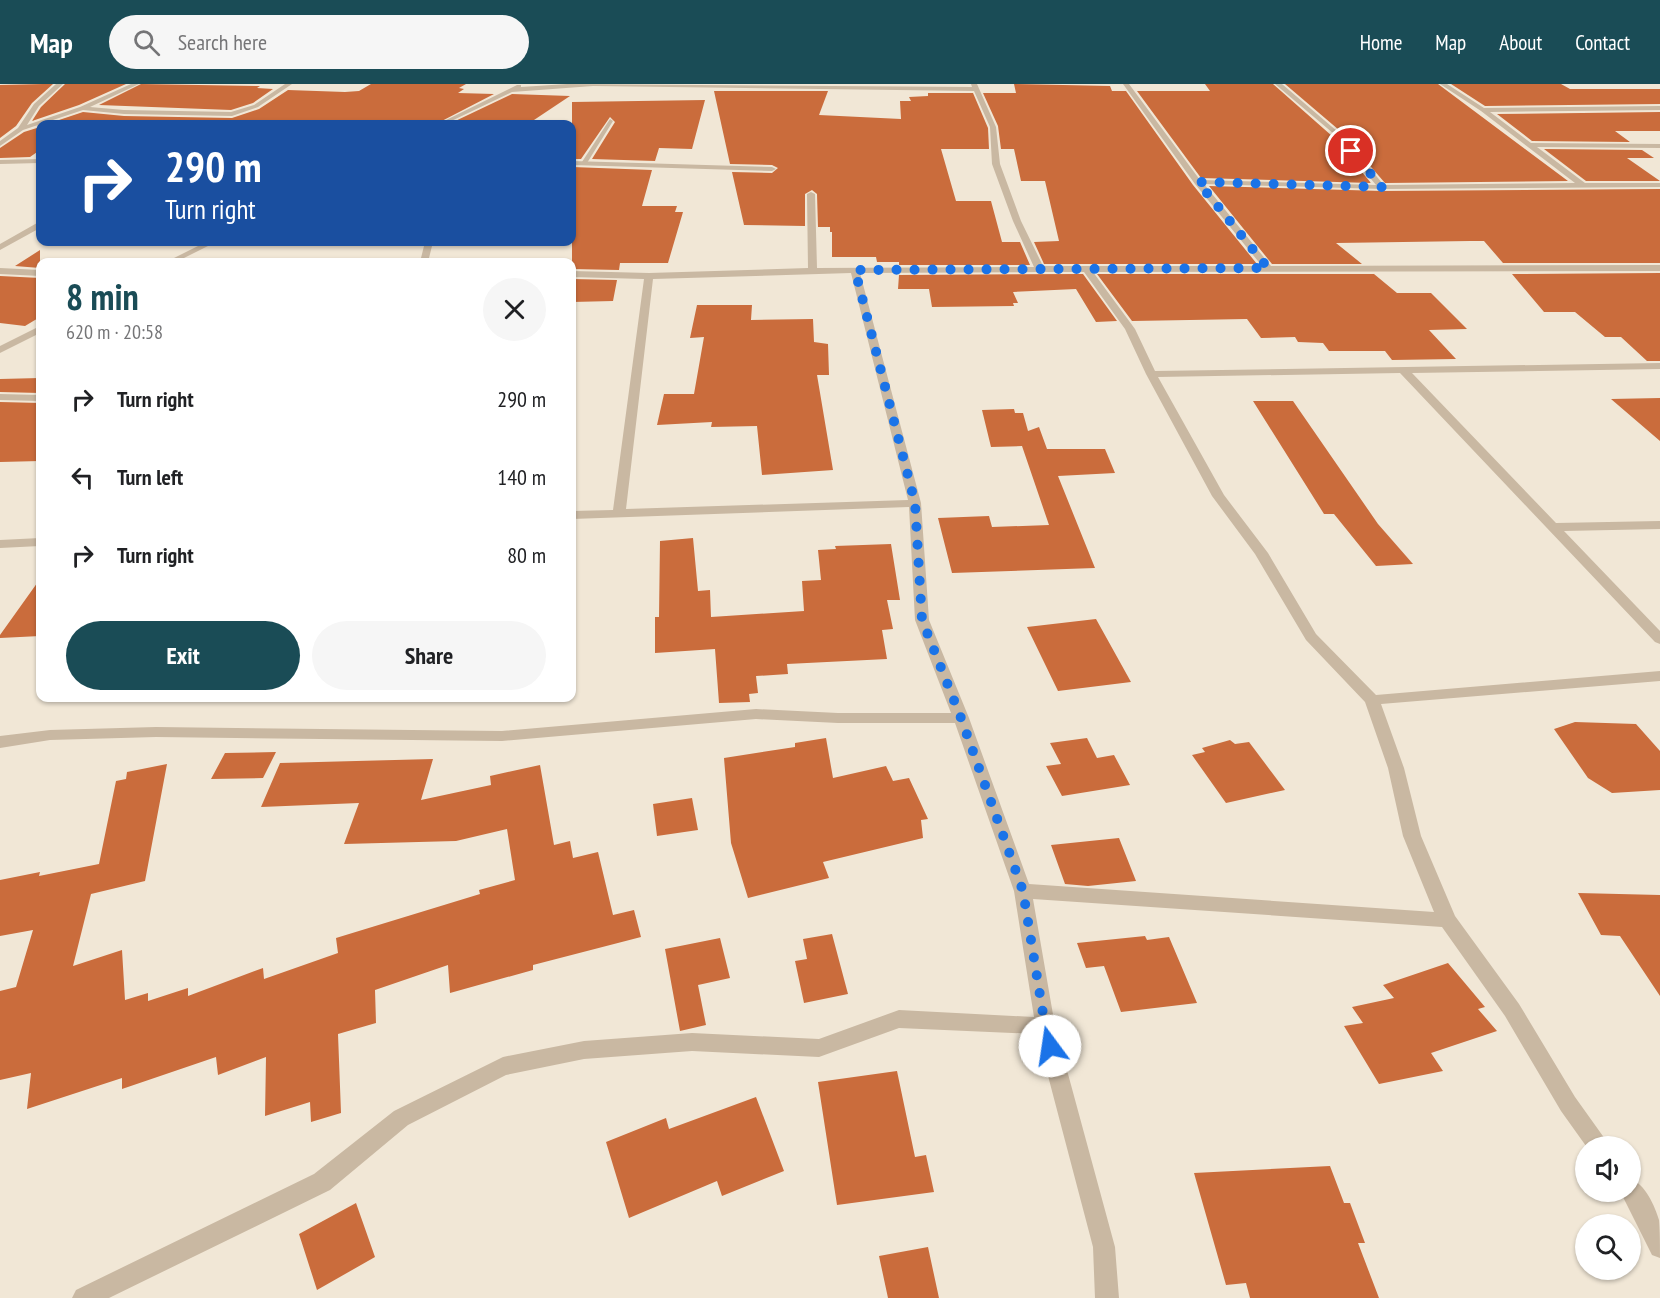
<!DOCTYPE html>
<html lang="en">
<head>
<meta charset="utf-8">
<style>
  body { margin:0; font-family:"PT Sans Narrow",sans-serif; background:#f6f6f6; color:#202124; height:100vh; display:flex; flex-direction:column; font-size:22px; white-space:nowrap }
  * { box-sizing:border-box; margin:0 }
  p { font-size:20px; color:#757577 }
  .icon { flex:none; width:33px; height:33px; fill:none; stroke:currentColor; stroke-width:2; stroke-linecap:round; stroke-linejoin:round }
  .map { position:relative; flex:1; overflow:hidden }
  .panel { position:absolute; left:36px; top:174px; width:540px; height:444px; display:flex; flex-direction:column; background:#fff; border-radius:12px; box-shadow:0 2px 4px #0004 }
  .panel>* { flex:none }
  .top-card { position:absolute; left:36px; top:36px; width:540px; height:126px; border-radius:12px; box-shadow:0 2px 4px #0004; background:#1a4fa0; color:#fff; overflow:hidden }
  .controls { position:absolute; left:1575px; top:1052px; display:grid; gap:12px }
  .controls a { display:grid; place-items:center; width:66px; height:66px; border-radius:50%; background:#fff; box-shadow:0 2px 4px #0004; font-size:30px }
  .pin { position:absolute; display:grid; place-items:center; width:51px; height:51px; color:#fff; margin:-26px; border:3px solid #fff; border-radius:50%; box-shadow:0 2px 6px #0007 }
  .me { position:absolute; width:66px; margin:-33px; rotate:346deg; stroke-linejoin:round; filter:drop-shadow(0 0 4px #0008) }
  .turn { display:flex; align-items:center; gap:21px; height:126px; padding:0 30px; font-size:27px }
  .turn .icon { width:78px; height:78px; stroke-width:2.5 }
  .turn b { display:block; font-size:42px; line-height:51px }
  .round { display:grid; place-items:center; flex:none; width:63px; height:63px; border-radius:32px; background:#f6f6f6 }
  .headline { display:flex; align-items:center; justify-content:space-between; height:102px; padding:0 30px }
  h1 { font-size:36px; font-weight:800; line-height:45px; color:#1a4c56 }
  .primary-button { display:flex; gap:12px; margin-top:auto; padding:12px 30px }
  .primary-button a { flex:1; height:69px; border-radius:36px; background:#1a4c56; color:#fff; font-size:24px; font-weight:800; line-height:69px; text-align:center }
  .primary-button a+a { background:#f6f6f6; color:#202124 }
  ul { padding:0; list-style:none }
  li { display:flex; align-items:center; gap:18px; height:78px; padding:0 30px }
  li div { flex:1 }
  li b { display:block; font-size:22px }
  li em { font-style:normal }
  header { display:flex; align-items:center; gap:36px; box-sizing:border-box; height:84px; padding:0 30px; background:#1a4c56; color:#fff }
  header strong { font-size:28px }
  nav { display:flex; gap:33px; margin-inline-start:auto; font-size:21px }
  .search { width:420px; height:54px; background:#f6f6f6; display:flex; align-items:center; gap:15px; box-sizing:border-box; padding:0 21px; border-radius:33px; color:#757577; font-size:22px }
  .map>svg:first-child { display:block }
  .building { fill:#ca6c3c }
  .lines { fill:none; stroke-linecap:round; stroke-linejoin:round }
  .lane { fill:#c9b8a2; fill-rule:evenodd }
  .street { fill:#c9b8a2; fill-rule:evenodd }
  .route { stroke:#1a73e8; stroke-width:10; stroke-dasharray:0 18 }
</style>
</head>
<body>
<header>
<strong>Map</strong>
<div class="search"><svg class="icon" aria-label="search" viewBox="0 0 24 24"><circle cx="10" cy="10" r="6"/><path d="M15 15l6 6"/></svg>Search here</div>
<nav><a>Home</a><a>Map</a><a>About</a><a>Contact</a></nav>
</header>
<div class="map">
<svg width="1660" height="1214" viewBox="0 0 1660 1214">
  <rect width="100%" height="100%" fill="#f1e7d6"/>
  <path class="building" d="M43 0H53L32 19 16 42 0 54V1Z
    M65 0H126L79 21 32 37 41 23Z
    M141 0 260 2 257 4 273 5 253 19 231 26 99 21Z
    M371 0H466L459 4 464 5 458 9 494 10 436 40H47L83 28 124 32 232 34 259 25 288 6 345 8 359 7Z
    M1014 0 1110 2 1112 7H1126L1193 101 1257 180H1044L1034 158 1059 157 1045 97H1021L1014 65H1001L998 42 983 9H1016Z
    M1205 0H1273L1332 52 1371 99 1201 94 1137 7H1210Z
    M1285 0H1438L1568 97 1385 99 1339 46Z
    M1451 0H1561L1570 5H1660V20L1485 22Z
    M714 7H828L819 31 901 35 900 17H911L909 13 928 12V9H973L988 44 989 65H941L956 117H991L1002 158H1020L1030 181H899V178H877L876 173H832V148H830V143H818L817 110 812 106 805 110V142L744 141 732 88 772 89 778 84 772 81 730 80Z
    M512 10 570 12 528 40H449Z
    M705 16 692 65 659 64 655 77 592 75 615 38 610 33 581 75H572V18Z
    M1660 28V47H1615L1630 58 1532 57 1497 30Z
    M40 43V66L30 73 0 74V64L24 48Z
    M1544 65 1642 66 1654 74H1627L1660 97H1586Z
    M572 83 652 86 642 122H677L675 128H683L668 179H620L619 186 572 185Z
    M1209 102 1382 107 1660 105V179H1503L1484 157H1470L1336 159 1362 180H1272Z
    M40 166V184L15 182Z
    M1660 189V277H1647L1621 253H1605L1575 228H1544L1512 190Z
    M1083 190 1117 237 1096 238 1076 205 1013 208 1018 219H1013L1014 222 932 223 929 205H898L899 191Z
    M1097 190H1374L1397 209H1431L1467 245 1429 246 1456 275 1392 276 1385 267H1329L1323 259 1298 258 1295 253 1261 254 1247 235 1132 237Z
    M0 192 40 194V233L25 242 0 239Z
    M572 195 617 196 613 217 572 218Z
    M697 221H752L751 236 813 235 814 258 828 260 829 291H817L833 386 762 391 757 342 711 343 712 338 657 341 664 310H694L704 253 690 254Z
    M40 294V309L0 308V295Z
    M1660 314V357L1611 315Z
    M1253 317H1293L1378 440 1413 480 1376 482 1334 430H1324Z
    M0 318 40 319V377L0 378Z
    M1014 325 1015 329H1023L1028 347 1039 343 1047 365H1105L1115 389 1058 392 1095 484 952 489 938 434 989 432 992 443 1049 441 1022 362 991 363 982 326Z
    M693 454 698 507 710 506 711 533 804 527 802 497 821 496 818 466 836 465 835 462 891 460 900 516H887L893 545 882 546 887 575 787 580 788 590 756 592 758 609 749 610 750 618 719 619 715 565 655 569V533H659L660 457Z
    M40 495V552L0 554V551Z
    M1096 535 1131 598 1058 607 1027 543Z
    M1575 638 1636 640 1660 667V706L1612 709 1588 694 1554 645Z
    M826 654 833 694 886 682 893 697 909 694 928 735 921 736 923 754 823 778 829 794 748 814 731 759 724 674 795 663V659Z
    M1087 654 1097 674 1114 671 1130 701 1062 712 1046 682 1061 680 1050 659Z
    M1230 656 1235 660 1249 658 1285 706 1226 719 1192 671 1205 668 1202 664Z
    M276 668 263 694 211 695 225 669Z
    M433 675 421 716 491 701 490 692 540 681 554 761 570 757 573 774 598 768 613 831 634 826 641 853 533 881V886L450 909 448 881 375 906 376 939 338 950 341 1029 311 1038 310 1018 265 1032 266 973 218 991 216 973 122 1005V994L27 1025 31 989 0 996V907L16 903 33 846 0 852V796L40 788 39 792 99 780 116 697 126 695 127 688 167 680 145 797 91 810 73 882 122 866 125 916 148 909V917L188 904V912L263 884 264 895 338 869 336 854 480 810 479 806 515 796 507 745 456 757 344 760 359 719 261 723 280 679Z
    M692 714 698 746 657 752 653 720Z
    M1119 754 1136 797 1088 802 1065 800 1051 761Z
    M1578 809 1660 811V912L1620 852 1601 851Z
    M832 850 848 910 804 919 795 877 807 875 803 855Z
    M1145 852 1147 856 1169 853 1197 919 1121 928 1104 882 1086 884 1077 859Z
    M720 854 730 894 698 901 706 941 680 947 665 865Z
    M1448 879 1485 923 1478 925 1497 947 1431 969 1443 987 1379 1000 1344 942 1363 939 1352 923 1394 914 1383 901Z
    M897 987 915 1073 926 1071 934 1108 837 1121 818 998Z
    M756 1013 784 1087 722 1112 717 1097 629 1134 606 1058 666 1034 669 1045Z
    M1330 1082 1344 1119H1350L1365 1159H1358L1379 1214H1250L1246 1199 1226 1201 1194 1089Z
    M356 1119 375 1173 317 1206 299 1150Z
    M928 1163 939 1214H888L879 1172Z"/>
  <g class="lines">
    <path class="lane" d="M610 35 613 37 587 79 580 81Z"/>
    <path class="street" d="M56 0H63L39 22 27 41 80 23 131 0H139L90 23 124 26 231 28 254 21 285 0H292L258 23 232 32 124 30 83 26 23 46 0 62V57L18 44 34 20Z
      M567 0 972 3 971 0H977L996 43 1000 80 1021 137 1043 182H1262L1195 100 1123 0H1129L1200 96 1376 101 1334 50 1275 0H1282L1338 48 1384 101 1575 99 1481 27 1440 0H1447L1484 24 1660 22V26L1490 28 1531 59 1660 60V64L1537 63 1585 99H1660V103L1382 105 1204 100 1271 182 1660 181V187L1093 188 1135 245 1155 287 1660 279V285L1412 289 1556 439 1660 437V445L1564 447 1660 547V560L1655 558 1400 289 1158 293 1224 411 1268 469 1316 550 1376 611 1660 587V597L1381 620 1404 684 1421 752 1455 832 1519 920 1575 1013 1610 1062H1586L1561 1027 1505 932 1442 843 1033 815 1055 942 1115 1163 1119 1214H1095L1093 1163 1037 950 899 944 819 973 692 967 584 975 506 991 408 1041 330 1106 109 1214H72L76 1206 314 1090 394 1027 503 973 584 957 692 949 819 955 899 926 1034 933 1014 807 955 639H838L756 635 502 657 156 653 50 656 0 664V652L50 646 156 643 502 647 756 625 838 629H951L915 536 909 423 572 435V427L613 426 644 195 572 193V187L649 189 808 184 807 110 811 108 815 110 817 184 1034 183 1013 137 992 80 990 43 974 7 593 2 512 8 445 40H438L517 1H521V3ZM1043 188H1084L1125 245 1146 290 1212 412 1255 470 1306 556 1365 618 1388 684 1403 752 1434 828 1029 800 969 634 929 536 921 419 860 189ZM851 189 908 416 626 425 653 195Z
      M40 75V79L0 80V76Z
      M572 77 772 83 776 85 772 87 572 81Z
      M37 139H40V144L0 166V160Z
      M206 158H216L176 178H166Z
      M425 158H433L428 178H420Z
      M0 184 40 186V192L0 190Z
      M40 242V249L0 269V262Z
      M0 310 40 311V317L0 316Z
      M40 454V462L0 464V456Z
      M1630 1094C1645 1100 1655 1122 1659 1136 1660 1147 1660 1163 1660 1174L1652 1171 1620 1107H1630Z"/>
  </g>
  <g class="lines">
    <path class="route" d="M1050 962 1045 942 1023 807 961 634 922 536 915 419 855 186 1268 184 1198 98 1382 103 1351 67"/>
  </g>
</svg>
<div class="controls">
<a><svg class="icon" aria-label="sound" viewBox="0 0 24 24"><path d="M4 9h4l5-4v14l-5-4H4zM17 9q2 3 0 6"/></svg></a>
<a><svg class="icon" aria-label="search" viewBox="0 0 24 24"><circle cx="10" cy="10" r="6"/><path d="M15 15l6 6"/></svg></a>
</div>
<div class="pin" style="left:1351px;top:67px;background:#d93025"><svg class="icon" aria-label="arrive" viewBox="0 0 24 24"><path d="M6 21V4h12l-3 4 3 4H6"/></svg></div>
<svg class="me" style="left:1050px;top:962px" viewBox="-20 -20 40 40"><circle r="19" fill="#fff"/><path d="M0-13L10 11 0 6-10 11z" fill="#1a73e8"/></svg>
<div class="top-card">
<div class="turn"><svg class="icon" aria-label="right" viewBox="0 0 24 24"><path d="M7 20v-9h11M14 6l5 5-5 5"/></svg><div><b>290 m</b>Turn right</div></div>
</div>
<section class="panel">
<div class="headline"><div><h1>8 min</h1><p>620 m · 20:58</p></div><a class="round"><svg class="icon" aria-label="close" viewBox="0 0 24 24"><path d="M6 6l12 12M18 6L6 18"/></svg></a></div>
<ul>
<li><svg class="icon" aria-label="right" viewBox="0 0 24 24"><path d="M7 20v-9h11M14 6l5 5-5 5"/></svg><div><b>Turn right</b></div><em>290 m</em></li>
<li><svg class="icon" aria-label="left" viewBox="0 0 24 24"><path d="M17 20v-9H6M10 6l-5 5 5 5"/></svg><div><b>Turn left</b></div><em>140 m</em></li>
<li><svg class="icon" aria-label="right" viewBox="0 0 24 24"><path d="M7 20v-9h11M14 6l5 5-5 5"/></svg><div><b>Turn right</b></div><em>80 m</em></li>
</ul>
<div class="primary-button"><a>Exit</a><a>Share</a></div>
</section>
</div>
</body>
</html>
